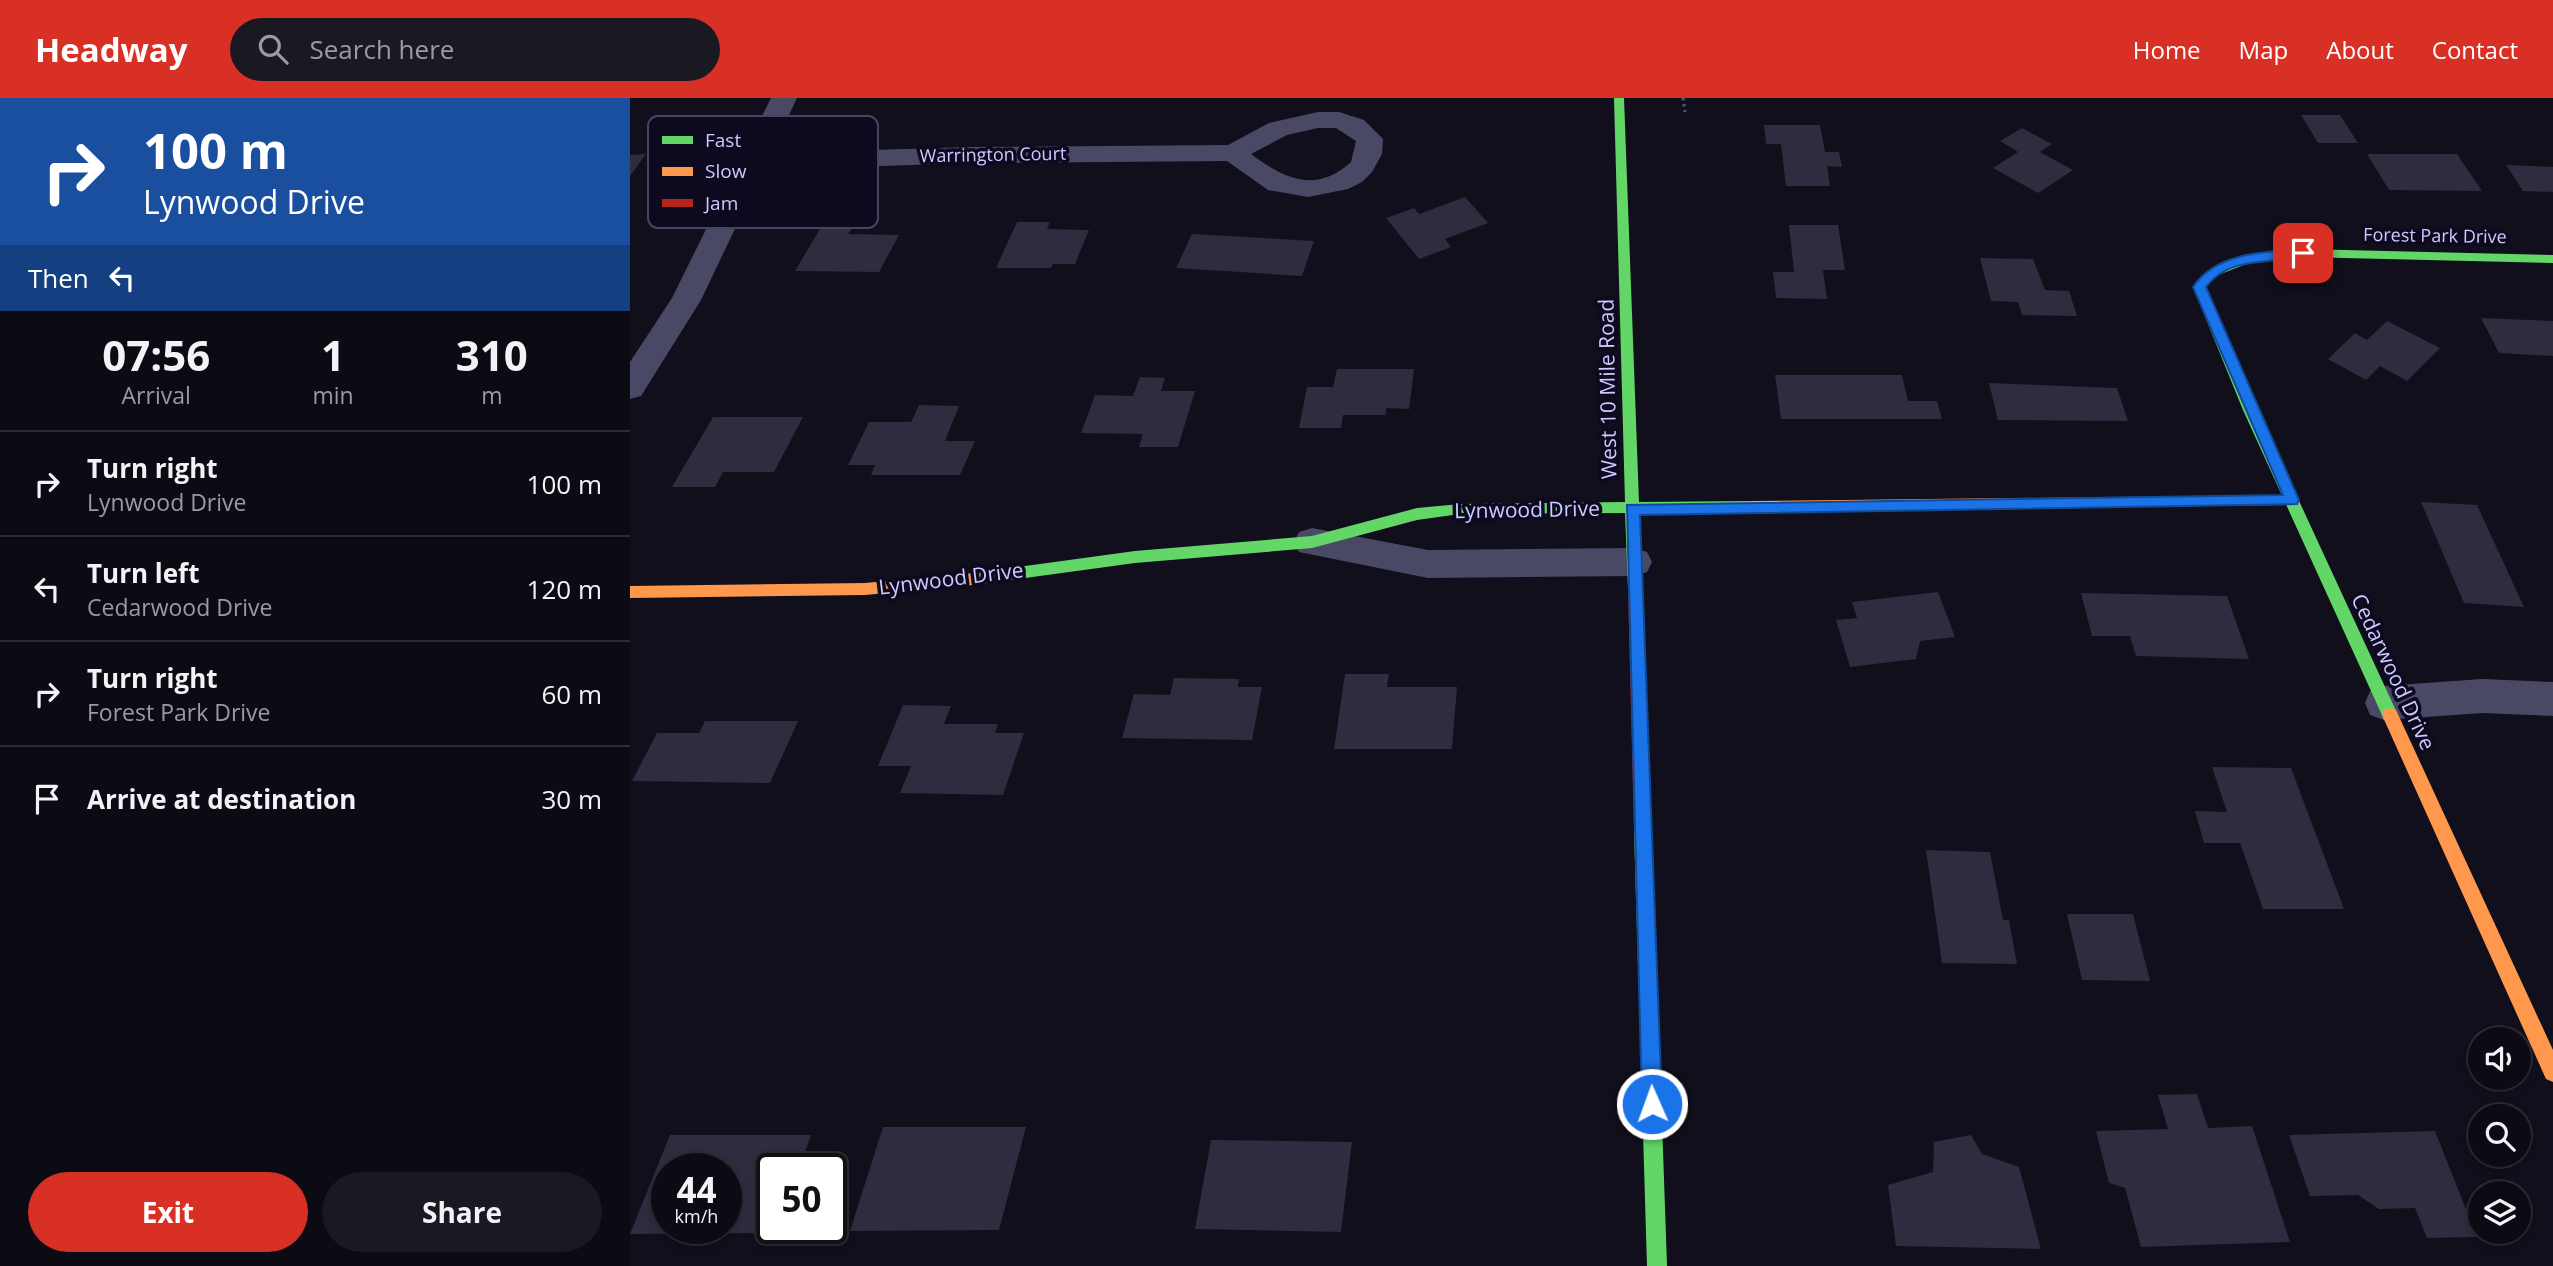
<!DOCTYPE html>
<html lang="en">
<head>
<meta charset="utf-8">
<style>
  body { margin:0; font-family:"Open Sans",sans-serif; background:#1a1922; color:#f1f3f6; height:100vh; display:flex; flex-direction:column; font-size:26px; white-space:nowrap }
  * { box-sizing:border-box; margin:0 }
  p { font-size:23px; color:#9a9ba0 }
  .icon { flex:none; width:38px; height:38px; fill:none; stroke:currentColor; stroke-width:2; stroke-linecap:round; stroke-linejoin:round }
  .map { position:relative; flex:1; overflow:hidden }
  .drawer { display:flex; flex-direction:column; background:#0c0b14; width:630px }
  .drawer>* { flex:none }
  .hud { background:#1a4fa0; color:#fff; overflow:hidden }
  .controls { position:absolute; left:1838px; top:929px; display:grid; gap:14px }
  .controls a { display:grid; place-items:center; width:63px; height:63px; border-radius:50%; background:#0c0b14; box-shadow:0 4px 10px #0003,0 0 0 2px #2c2b34; font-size:35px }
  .speed { position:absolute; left:21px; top:1055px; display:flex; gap:14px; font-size:35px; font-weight:700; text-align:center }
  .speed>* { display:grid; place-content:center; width:91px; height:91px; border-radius:50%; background:#0c0b14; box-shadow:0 4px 10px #0003,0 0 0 2px #2c2b34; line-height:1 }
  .speed small { font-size:18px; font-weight:400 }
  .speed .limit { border:4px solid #111; border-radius:10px; background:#fff; color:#111 }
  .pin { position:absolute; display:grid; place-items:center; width:60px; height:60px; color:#fff; margin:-30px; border-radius:14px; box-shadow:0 4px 10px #0006 }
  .me { position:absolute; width:77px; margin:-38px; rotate:358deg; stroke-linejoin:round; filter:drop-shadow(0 0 5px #0008) }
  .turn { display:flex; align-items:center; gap:24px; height:147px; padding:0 28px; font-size:32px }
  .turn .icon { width:91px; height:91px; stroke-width:2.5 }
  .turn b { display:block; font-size:49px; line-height:60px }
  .then { display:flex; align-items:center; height:66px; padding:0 28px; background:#0003; gap:14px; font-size:26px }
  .eta { display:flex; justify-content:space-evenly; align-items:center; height:119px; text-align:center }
  .eta b { font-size:42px; font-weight:700; line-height:49px }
  .cta { display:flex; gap:14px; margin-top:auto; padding:14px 28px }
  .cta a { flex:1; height:80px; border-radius:42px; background:#d93025; color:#fff; font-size:28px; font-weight:700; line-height:80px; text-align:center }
  .cta a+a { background:#1a1922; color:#f1f3f6 }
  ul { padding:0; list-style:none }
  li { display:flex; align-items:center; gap:21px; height:105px; padding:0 28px; border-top:2px solid #2c2b34 }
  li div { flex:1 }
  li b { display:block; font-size:26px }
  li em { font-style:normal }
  header { display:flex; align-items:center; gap:42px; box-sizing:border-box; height:98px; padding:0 35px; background:#d93025; color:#fff }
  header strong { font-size:33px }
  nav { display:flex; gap:38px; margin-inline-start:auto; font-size:24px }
  .search { width:490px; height:63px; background:#1a1922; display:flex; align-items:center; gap:18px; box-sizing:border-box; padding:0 24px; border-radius:38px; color:#9a9ba0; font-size:26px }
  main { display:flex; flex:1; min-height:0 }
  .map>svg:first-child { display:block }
  .building { fill:#2e2c3e; fill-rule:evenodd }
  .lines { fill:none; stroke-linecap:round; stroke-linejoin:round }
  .path { stroke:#455666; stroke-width:3.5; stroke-dasharray:2.5 3.5; stroke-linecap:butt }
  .street { fill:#4a4965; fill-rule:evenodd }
  .fast { fill:#63d668; fill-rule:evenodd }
  .slow { fill:#ff974d; fill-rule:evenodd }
  .jam { fill:#b3261e; fill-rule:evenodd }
  .route { fill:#1a73e8; stroke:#114b97; stroke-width:2 }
  .labels { text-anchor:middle; stroke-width:7; stroke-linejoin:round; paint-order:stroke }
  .far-street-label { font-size:18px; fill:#cec9ff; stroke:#0d0a20 }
  .street-label { font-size:21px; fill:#cec9ff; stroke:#0d0a20 }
  .key { fill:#0d0a20; stroke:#474363; stroke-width:2 }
  .key-label { font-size:19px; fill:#cec9ff }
</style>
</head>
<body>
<header>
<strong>Headway</strong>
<div class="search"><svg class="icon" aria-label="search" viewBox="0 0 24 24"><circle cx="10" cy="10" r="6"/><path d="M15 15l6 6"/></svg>Search here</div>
<nav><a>Home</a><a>Map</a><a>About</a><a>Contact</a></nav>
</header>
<main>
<section class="drawer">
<div class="hud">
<div class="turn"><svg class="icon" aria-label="right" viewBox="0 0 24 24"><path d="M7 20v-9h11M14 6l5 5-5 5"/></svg><div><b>100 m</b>Lynwood Drive</div></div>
<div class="then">Then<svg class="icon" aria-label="left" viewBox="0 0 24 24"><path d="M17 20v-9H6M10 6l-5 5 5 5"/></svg></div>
</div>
<div class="eta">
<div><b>07:56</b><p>Arrival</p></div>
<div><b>1</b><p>min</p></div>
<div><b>310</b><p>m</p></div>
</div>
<ul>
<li><svg class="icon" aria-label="right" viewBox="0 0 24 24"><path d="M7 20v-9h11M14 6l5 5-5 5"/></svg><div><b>Turn right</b><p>Lynwood Drive</p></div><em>100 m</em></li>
<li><svg class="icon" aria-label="left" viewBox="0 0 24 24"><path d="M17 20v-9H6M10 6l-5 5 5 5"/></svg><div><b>Turn left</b><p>Cedarwood Drive</p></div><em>120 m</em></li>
<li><svg class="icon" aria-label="right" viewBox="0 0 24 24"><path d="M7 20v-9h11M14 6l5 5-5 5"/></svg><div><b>Turn right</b><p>Forest Park Drive</p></div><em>60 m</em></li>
<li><svg class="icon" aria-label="arrive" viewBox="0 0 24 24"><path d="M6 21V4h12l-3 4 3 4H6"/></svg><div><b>Arrive at destination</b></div><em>30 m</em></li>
</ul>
<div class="cta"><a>Exit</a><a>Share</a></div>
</section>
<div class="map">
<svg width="1923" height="1168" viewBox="0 0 1923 1168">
  <rect width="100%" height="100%" fill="#100f1b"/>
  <path class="building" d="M1671 17H1710L1728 45H1688Z
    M1134 27H1190L1195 54H1209L1212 69 1197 68 1200 88H1156L1151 46H1136Z
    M1392 30 1422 46 1410 54 1443 72 1408 95 1363 70 1388 54 1370 43Z
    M16 56 0 78V57Z
    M1737 56H1827L1852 93 1759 92Z
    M1876 67 1923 69V94L1893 93Z
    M835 99 858 125 815 141 821 149 789 161 756 120 784 110 789 116Z
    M387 124H420L417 131 459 132 445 166H423L421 170H366Z
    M193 126H225L218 136 269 137 249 174 165 173Z
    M1159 127H1208L1215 172H1193L1197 201 1146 200 1143 174H1164Z
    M562 136 684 143 672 178 546 170Z
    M1350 160 1403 161 1415 192 1439 193 1447 218 1392 217 1388 204 1361 203Z
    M1851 220 1923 223V258L1869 255Z
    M1757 223 1810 250 1777 283 1750 268 1736 282 1698 261 1725 235 1737 242Z
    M707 271H784L779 311 756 310V317H713L711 330H669L677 289H703Z
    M1145 277H1272L1278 303H1307L1312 321H1151Z
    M510 279 535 280 531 293H565L548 349H509L513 336 451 335 465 297 503 298Z
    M1359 285 1487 290 1498 323 1368 322Z
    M289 307 329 308 315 343H345L330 377H241L245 367H218L239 324H281Z
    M83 319H173L144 374H93L85 389H42Z
    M1791 404 1847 407 1894 509 1834 505Z
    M1308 494 1325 539 1290 543 1286 561 1220 569 1206 522 1227 520 1222 504Z
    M1451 495 1597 498 1619 561 1506 558 1500 538H1462Z
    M715 576H759L757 589H827L822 651H704Z
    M544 580 609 581 608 589H632L622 642 492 640 504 596 540 597Z
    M273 607 321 608 314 626H368L365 635H394L373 697 270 695 281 668H248Z
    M75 623H168L140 685 2 683 27 635H69Z
    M1582 669 1661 670 1714 811H1633L1610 745H1574L1565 713 1597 714Z
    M1296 752 1360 754 1373 822H1379L1387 866 1312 865Z
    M1437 816H1503L1520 883 1452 882Z
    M1567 996 1578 1030 1622 1028 1660 1144 1511 1149 1495 1090 1479 1085 1466 1033 1538 1031 1528 997Z
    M253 1029H396L369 1132 220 1133Z
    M1805 1033 1847 1139 1797 1140 1785 1110 1749 1111 1728 1097 1680 1098 1659 1037Z
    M40 1037H181L169 1071H142V1130H148L147 1135 0 1136ZM37 1071H96V1130H37Z
    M1341 1037 1352 1056 1389 1069 1411 1151 1266 1148 1258 1087 1303 1074 1304 1044Z
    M581 1042 722 1044 711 1134 565 1131Z"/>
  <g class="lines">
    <path class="path" d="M1053 0 1055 14"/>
    <path class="street" d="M141 0H167L141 55 342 49 598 47 639 25 688 14H709L734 22 753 41 752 56 742 74 732 84 718 91 678 99 638 92 597 63 342 65 133 72 71 202 11 298 0 301V264L42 200ZM688 30H706L726 43 721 64C686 96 654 81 621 56L657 37Z
      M682 430 798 452 1004 450 1017 454 1022 464 1017 474 1004 478 798 480 669 454 664 444 669 434Z
      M1852 581 1923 584V618L1852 615 1754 622 1740 617 1735 605 1740 593 1754 588Z"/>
    <path class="fast" d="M984 0H994L1009 404 1122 403 1129 408 1127 412 1010 415 1012 490 1005 496 998 490 995 415 830 416 787 422 682 450 505 465 343 487 338 485 336 481 338 477 343 475 505 453 682 438 787 410 830 406 995 404Z
      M1673 151 1923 157V165L1673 159 1624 163 1583 179 1575 189 1627 312 1768 617 1766 622 1760 624 1754 622 1752 617 1613 312 1563 189C1586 155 1635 154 1673 151Z
      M1013 726 1019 728 1022 734 1037 1168H1017L1004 734 1007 728Z"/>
    <path class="slow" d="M1662 397 1669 402 1662 407 1122 413 1115 408 1122 403Z
      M343 475 350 481 343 487 235 497 0 500V488L235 485Z
      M1760 610 1766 612 1923 952V984L1916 981 1752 617 1754 612Z"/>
    <path class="jam" d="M1005 484 1012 490 1022 734 1019 740 1013 742 1007 740 1004 734 998 490Z"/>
  </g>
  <path class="route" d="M1673 151 1679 155 1677 158C1644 166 1599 157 1576 189L1669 402 1667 406 1010 417 1032 1006 1029 1013 1022 1015 1015 1013 1012 1006 997 407 1653 397 1563 189C1586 154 1635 154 1673 151Z"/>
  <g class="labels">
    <g class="far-street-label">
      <text transform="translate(363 57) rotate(-1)" y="6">Warrington Court</text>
      <text transform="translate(1805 138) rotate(1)" y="6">Forest Park Drive</text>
    </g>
    <g class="street-label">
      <text transform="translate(978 291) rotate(-91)" y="7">West 10 Mile Road</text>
      <text transform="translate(897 412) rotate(-1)" y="7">Lynwood Drive</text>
      <text transform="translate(321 481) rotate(-7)" y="7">Lynwood Drive</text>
      <text transform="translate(1763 574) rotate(65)" y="7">Cedarwood Drive</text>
    </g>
  </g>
  <rect x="18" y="18" width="230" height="112" rx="10" class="key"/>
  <rect x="32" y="38" width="31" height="8" fill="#63d668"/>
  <rect x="32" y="69" width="31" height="9" fill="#ff974d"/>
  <rect x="32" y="101" width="31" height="8" fill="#b3261e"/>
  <g class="key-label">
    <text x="75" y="49">Fast</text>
    <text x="75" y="80">Slow</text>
    <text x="75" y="112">Jam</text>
  </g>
</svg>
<div class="controls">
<a><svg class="icon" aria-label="sound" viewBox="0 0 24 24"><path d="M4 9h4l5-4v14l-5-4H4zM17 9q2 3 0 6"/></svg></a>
<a><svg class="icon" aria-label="search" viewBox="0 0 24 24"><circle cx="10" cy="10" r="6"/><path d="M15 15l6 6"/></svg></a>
<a><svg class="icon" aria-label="layers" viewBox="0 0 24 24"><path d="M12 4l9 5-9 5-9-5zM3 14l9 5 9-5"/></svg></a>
</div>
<div class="speed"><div>44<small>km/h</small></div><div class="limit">50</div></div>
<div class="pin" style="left:1673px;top:155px;background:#d93025"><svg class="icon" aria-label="arrive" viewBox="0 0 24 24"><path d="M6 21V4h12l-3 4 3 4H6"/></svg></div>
<svg class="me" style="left:1022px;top:1006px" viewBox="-20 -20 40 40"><circle r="17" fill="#1a73e8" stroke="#fff" stroke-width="3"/><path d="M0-11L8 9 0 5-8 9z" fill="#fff"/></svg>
</div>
</main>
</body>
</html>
